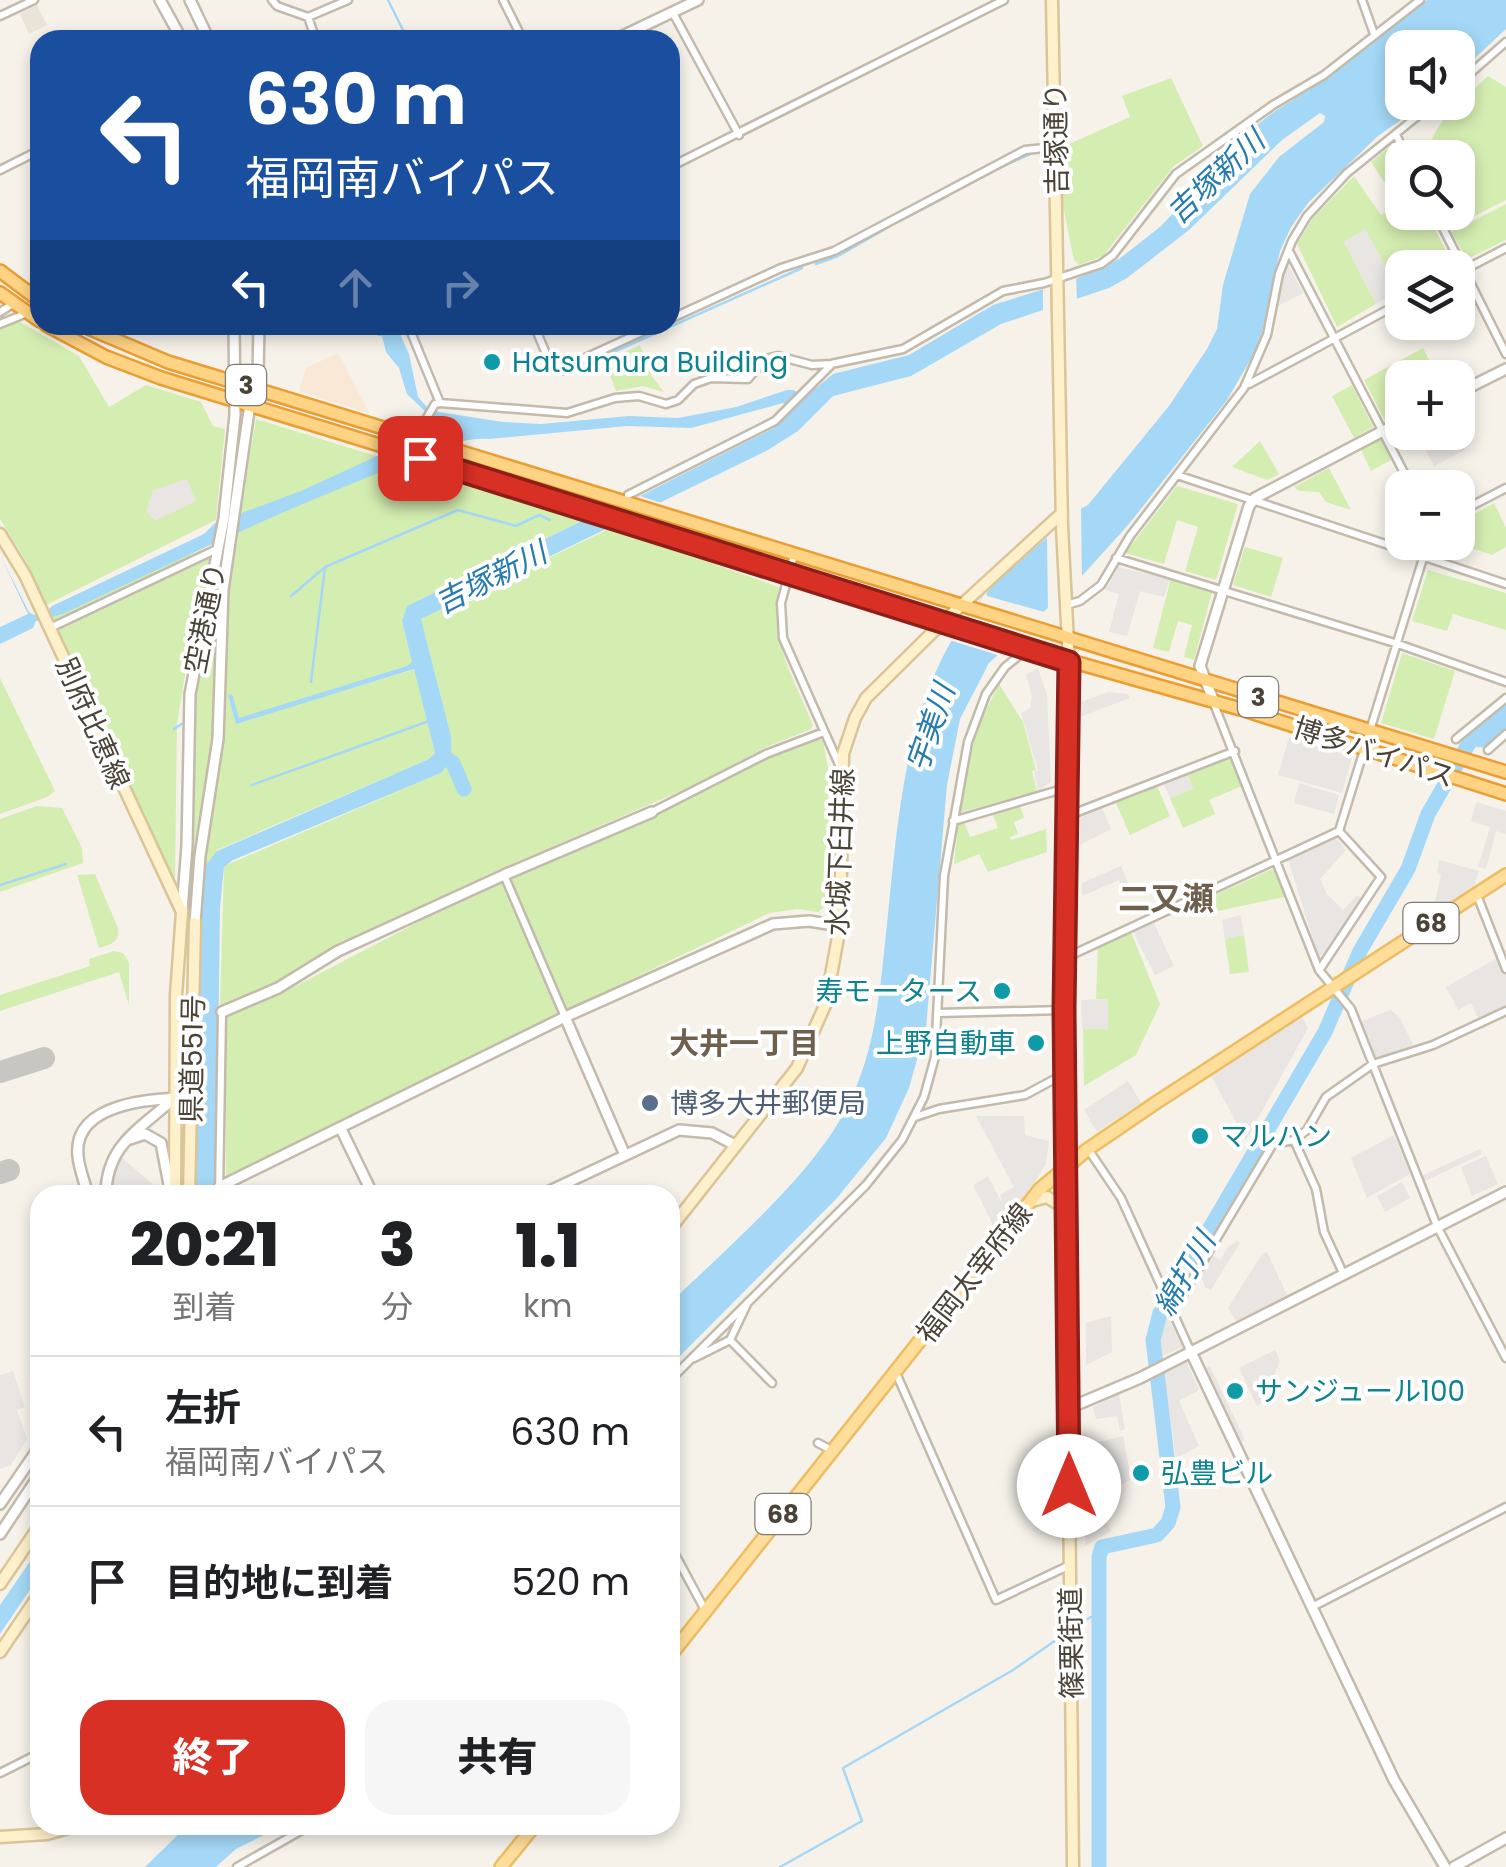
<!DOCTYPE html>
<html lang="ja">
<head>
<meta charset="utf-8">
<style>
  body { margin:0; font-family:Poppins,"Noto Sans JP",sans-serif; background:#f6f6f6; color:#202124; height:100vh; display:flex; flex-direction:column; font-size:38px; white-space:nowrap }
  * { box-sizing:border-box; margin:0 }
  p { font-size:32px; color:#757577 }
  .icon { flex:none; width:55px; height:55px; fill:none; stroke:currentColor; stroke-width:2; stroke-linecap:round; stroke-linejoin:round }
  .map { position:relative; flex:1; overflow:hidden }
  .panel { position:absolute; left:30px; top:1185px; width:650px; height:650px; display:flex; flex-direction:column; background:#fff; border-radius:30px; box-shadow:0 5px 15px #0003 }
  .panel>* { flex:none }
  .banner { position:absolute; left:30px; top:30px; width:650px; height:305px; border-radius:30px; box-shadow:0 5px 15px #0003; background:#1a4fa0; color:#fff; overflow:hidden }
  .buttons { position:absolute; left:1385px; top:30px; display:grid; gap:20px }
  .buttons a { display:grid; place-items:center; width:90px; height:90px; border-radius:20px; background:#fff; box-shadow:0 5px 15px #0003; font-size:50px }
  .pin { position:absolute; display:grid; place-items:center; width:85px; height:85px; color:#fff; margin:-42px; border-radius:20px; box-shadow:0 5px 15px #0006 }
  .me { position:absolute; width:110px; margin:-55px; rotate:0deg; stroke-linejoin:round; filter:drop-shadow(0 0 8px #0008) }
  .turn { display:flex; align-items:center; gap:35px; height:210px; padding:0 50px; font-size:45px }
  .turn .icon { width:130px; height:130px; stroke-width:2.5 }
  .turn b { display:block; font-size:70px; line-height:85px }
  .lanes { display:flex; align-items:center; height:95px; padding:0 50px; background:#0003; justify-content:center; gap:50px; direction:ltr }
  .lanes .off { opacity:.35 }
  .eta { display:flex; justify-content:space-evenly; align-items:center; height:170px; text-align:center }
  .eta b { font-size:60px; font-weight:800; line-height:70px }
  .cta { display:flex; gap:20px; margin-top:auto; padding:20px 50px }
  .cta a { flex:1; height:115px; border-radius:30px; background:#d93025; color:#fff; font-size:40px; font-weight:800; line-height:115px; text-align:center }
  .cta a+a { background:#f6f6f6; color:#202124 }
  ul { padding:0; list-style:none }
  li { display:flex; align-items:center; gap:30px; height:150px; padding:0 50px; border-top:2px solid #e0e0e0 }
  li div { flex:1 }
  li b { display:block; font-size:38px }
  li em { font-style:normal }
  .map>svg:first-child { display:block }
  .residential { fill:#eae4d8 }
  .commercial { fill:#f8e8d5 }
  .green { fill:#d4edb1 }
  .parking { fill:#e8e5e2 }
  .water { fill:#a4d8f6 }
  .pier { fill:#f6f2ea }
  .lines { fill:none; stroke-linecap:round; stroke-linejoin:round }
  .stream { stroke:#a4d8f6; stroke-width:2.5 }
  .river { stroke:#a4d8f6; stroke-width:15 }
  .taxiway { stroke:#c8c6c2; stroke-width:22 }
  .minor-casing { stroke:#c3baac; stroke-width:11 }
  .tertiary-casing { stroke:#c3baac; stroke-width:14 }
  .secondary-casing { stroke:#d9c598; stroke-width:15 }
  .primary-casing { stroke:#ecbd62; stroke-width:16 }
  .trunk-casing { stroke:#e99d32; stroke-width:16 }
  .minor { stroke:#fff; stroke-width:6 }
  .tertiary { stroke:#fff; stroke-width:9 }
  .secondary { stroke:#fff0cc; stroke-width:10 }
  .primary { stroke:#ffde9b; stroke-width:11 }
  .trunk { stroke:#ffd384; stroke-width:11 }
  .route-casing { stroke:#8d1f18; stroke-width:25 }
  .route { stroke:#d93025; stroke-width:18 }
  .culture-dot { fill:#0f9aa8; stroke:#fff; stroke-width:4 }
  .service-dot { fill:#5c6f8a; stroke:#fff; stroke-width:4 }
  .labels { text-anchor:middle; stroke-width:8; stroke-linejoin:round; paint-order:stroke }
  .shield { fill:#fff; stroke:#817b73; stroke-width:2.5 }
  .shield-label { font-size:25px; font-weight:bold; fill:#4b4337 }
  .street-label { font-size:28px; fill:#4b4337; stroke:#fff }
  .culture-label { font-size:28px; fill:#0d838f; stroke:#fff; text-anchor:start }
  .service-label { font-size:28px; fill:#4e5e75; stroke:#fff; text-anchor:start }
  .water-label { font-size:30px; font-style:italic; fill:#257bae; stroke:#fff }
  .neighbourhood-label { font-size:30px; font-weight:bold; fill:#6f604e; stroke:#fff }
  .quarter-label { font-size:32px; font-weight:bold; fill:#6f604e; stroke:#fff }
</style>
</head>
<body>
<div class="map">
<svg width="1506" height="1867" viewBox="0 0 1506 1867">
  <rect width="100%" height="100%" fill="#f6f2ea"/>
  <path class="residential" d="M37 5 47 25 29 34 20 14Z"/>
  <path class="commercial" d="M338 353 369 413 299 391 306 368Z"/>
  <path class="green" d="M1488 76 1506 87V200L1461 223 1451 213 1458 212V158L1427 157C1433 120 1462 101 1488 76Z
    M1171 78 1203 146 1174 166 1103 256 1079 265 1074 260 1062 201V147L1130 117 1122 96Z
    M1392 145 1402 166V193L1394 197 1371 162Z
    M1354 176 1381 215 1402 203V212L1426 213 1454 265 1402 268V290L1399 291 1365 229 1344 242 1376 304 1337 327 1297 244 1313 218Z
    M1506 204V240L1467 259 1451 232Z
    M15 319 79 356 109 407 146 385 201 402 213 426 225 429 216 520 46 605 26 561 0 519V326Z
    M640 345 651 375 664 392 643 386 616 391 605 362Z
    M1423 348 1438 377 1402 378V412L1385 421 1364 380Z
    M1352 385 1373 427 1354 438 1332 396Z
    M256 419 584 520 407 606 402 622 413 663 407 666 238 719 232 695 229 699 236 723 415 669 435 753 429 759 217 850 202 890 223 739 230 571Z
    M1381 439 1391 460 1371 471 1361 450Z
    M1260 441 1279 474 1267 480 1232 467Z
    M1329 468 1351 510 1326 502 1319 492 1300 491 1294 487Z
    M1177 486 1238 504 1216 580 1185 571 1198 527 1177 520 1164 564 1125 553Z
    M1494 503 1506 528V547L1492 555 1456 543 1458 523Z
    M611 528 779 587C767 636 795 681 813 725L811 729 764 748 699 783 498 870 363 933 277 984 220 1007 224 866 441 773C452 761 452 752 451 736L421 619Z
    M212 546 189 650 177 724 175 880 170 882 49 608Z
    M1245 547 1283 558 1271 597 1233 585Z
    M1428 570 1506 593V630L1453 614 1447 631 1412 621Z
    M1171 578 1212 592 1194 660 1184 657 1192 625 1178 621 1169 652 1153 648Z
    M216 589 213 738 196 848 190 941 183 975 193 852 195 695Z
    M1402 653 1455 671 1434 739 1381 723Z
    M0 678 55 791 47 797 0 814Z
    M999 684 1023 722 1036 770 1032 771 1037 791 958 813 977 728Z
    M819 739 823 741 828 768 829 903 818 912 797 909 770 913 567 1010 510 877 668 808 764 760Z
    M1230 756 1242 786 1209 800 1215 814 1183 828 1170 798 1193 788 1187 773Z
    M1156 784 1170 816 1130 835 1116 803Z
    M1020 805 1024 818 1014 822 1018 834 1010 837 1011 840 1046 829 1047 852 988 872 979 854 954 864 958 824 964 822 970 837 998 828 992 813Z
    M37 806 62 808 82 848 83 863 0 892V819Z
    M1277 867 1289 896 1218 911 1213 896Z
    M95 874 118 928C120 942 112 944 99 948L77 875Z
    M501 879 559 1014 344 1123 226 1176 225 1018 284 992Z
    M1131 932 1160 1004 1136 1055 1084 1086 1083 1029H1107L1108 999H1096L1098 947Z
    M1244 935 1249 972 1230 974 1225 939Z
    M114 951 123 953 129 962V1005L119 972 0 1011V995L90 966 89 959Z"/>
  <path class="parking" d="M1365 229 1399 291 1376 304 1344 242Z
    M1288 265 1303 293 1276 307 1281 281Z
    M1416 433H1457L1465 450 1434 466Z
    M187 479 196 501 155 521 146 511 153 490Z
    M1118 567 1170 579 1164 597 1140 591 1127 636 1109 632 1119 594 1106 590Z
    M1038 668 1047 695 1051 782 1038 791 1034 772 1038 770 1021 713 1030 708 1032 696 1026 675Z
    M1108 692 1128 694 1130 698 1080 717V702Z
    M1289 737 1352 757 1342 793 1278 775Z
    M1187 773 1193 788 1170 798 1163 782Z
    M1299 783 1339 795 1334 814 1294 803Z
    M1476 802 1506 811V834L1496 831 1486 869 1478 867 1490 827 1471 821Z
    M1102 808 1111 829 1080 845V818Z
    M1335 837 1346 850 1320 879 1327 894 1343 910 1357 895 1362 899 1325 956 1318 955 1288 859Z
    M1439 860 1479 871 1474 887 1435 913 1433 909 1441 876 1437 872Z
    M1121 866 1131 890 1125 893 1119 880 1082 896V883Z
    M1241 915 1244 935 1225 939 1222 920Z
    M1154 923 1174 966 1155 975 1133 932Z
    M1499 957 1506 973V1008L1480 1021 1471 1003 1458 1010 1446 987Z
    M1108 999V1029H1082L1081 1000Z
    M1391 1010 1400 1018 1413 1045 1376 1058 1362 1021Z
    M1302 1017 1308 1028 1246 1140 1211 1076Z
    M1128 1081 1141 1103 1097 1132 1084 1110Z
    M976 1116H1024L1025 1135 1049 1141 1046 1164 1033 1185 1013 1212H1007L1008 1216 996 1231 973 1185 988 1176 1003 1205 1000 1195 1014 1187Z
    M1394 1135 1410 1174 1367 1198 1351 1158Z
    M1480 1149 1482 1154 1423 1182 1421 1176Z
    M120 1156 157 1188 158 1195H111L113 1177Z
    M1486 1156 1498 1184 1472 1196 1461 1167Z
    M1402 1182 1410 1198 1385 1212 1377 1196Z
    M1237 1241 1240 1243 1211 1290 1205 1287 1200 1273 1211 1255 1220 1260 1228 1247Z
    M1267 1252 1287 1295 1236 1321 1228 1308 1262 1254Z
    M1166 1313 1182 1347 1161 1357 1158 1330Z
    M1111 1316 1112 1352 1086 1365V1323Z
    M1275 1350 1280 1361 1261 1404 1257 1406 1239 1368Z
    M1186 1360 1199 1390 1179 1401 1199 1446 1176 1458 1163 1372Z
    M1210 1366 1245 1440 1240 1443 1205 1369Z
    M13 1371 25 1407 17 1410 27 1439 11 1465 0 1469V1375Z
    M1119 1394 1125 1429 1120 1431 1117 1416 1096 1419 1093 1407Z
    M1123 1436 1131 1479 1111 1492 1095 1443Z
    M1101 1510 1111 1531 1085 1546 1086 1518Z"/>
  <path class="water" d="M1427 0H1506V29L1458 74V48H1402V102L1425 103 1378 136 1308 203 1291 227 1280 251 1259 345 1227 400 1129 524 1081 577 989 663 960 719 947 785 926 1028 909 1088 886 1138 837 1198 670 1366V1303C725 1250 813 1175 847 1107 877 1048 880 988 887 924 899 809 906 678 989 590 1017 561 1050 536 1080 509L1088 505 1169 406 1207 349 1217 329 1223 285 1250 194 1279 157 1324 122 1325 116 1320 113 1282 140 1189 230 1127 278 1109 288 1001 324 911 376 833 396 798 431 768 450 421 619 451 736C452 752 452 761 441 773L233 860 224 867 220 908 216 1195H196L202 891 206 865 217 851 429 759 435 753 414 669 236 724 228 695 232 694 239 718 407 666 412 662 402 621 407 606 584 520 640 496 774 428 790 410 783 403 691 428 627 426 489 439C460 436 430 453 402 464 286 508 175 561 63 614L36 621 33 628 0 644V627L28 614 0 555 29 612 34 615 47 612 52 606 204 534 215 523 301 491 427 433 433 425 432 418 407 394 399 368 386 352 382 336H378L374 325H396L409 354 418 397 427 407 439 412 503 422 541 424 629 416 678 418 736 407 787 390H794L805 397 833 374 909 355 993 305 1076 279 1119 259 1160 227 1182 204 1196 179 1213 159 1275 111 1328 78Z
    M1506 703V731L1487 748 1462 745Z
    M40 1547V1575L0 1634V1605Z
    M188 1825H284L236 1849 216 1867H145Z"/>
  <path class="pier" d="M1076 274 1077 301 1043 312V286Z
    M426 432 462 442 404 463 379 455Z
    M640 496 661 503 611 528 584 520Z
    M1081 504 1082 583 1004 657 949 640 987 592V596L1048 613 1047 535Z"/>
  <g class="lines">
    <path class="stream" d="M388 0 408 40
      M994 170 1037 151
      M956 191 981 177
      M898 222 948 196
      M816 264 838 256 887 228
      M538 325 554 363
      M551 373 562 375 802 268
      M291 596 324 568
      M311 682 325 567 458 510 516 526 539 515 550 520
      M174 729 188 720
      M450 759 458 773
      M252 785 429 721
      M0 885 66 864
      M1073 1628 1096 1614
      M780 1867 862 1821 843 1768 1013 1670 1066 1633"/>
    <path class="river" d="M444 757 453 763 464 789
      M1099 1867V1557L1102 1547 1157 1535 1168 1523 1173 1507 1153 1340 1160 1313 1325 1032 1360 951 1408 869 1428 814 1469 743 1506 711"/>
    <path class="taxiway" d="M0 1072 44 1058
      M0 1173 9 1170"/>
    <g class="minor-casing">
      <path id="minor" d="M272 0 277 6 308 17 316 40
        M503 0 523 40
        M1362 0 1374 34
        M673 13 739 135
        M0 16 34 0
        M308 17 348 0
        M1458 84 1506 42
        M1396 135 1408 158
        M670 167 1004 0
        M0 170 40 150
        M1435 212 1506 354
        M1290 253 1412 488
        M1458 273 1506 248
        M0 312 14 303
        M670 319 781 268 834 251 1025 150 1054 147
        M0 324 27 313
        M408 325 440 403
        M534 325 552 368 561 369 657 325
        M1249 384 1402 302
        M415 438 435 404 440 403 567 413 615 398 639 396 666 404 678 400 694 384 711 378 748 379 765 359 778 356 812 365 831 364 903 349 1003 291 1044 283 1101 264 1113 255 1176 174 1273 105 1324 75 1420 0
        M1177 475 1506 584
        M628 495 775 421 831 365
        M1458 513 1506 488
        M794 555 781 603 783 638 841 769
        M1116 558 1398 644 1506 682
        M1066 605 1080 601 1101 585 1130 536 1244 388 1267 335 1279 274 1292 241 1307 216 1347 173 1435 102
        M50 628 217 549
        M1214 704 1319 970 1351 1009 1437 1226 1506 1358
        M1456 739 1506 698
        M1488 750 1506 734
        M652 812 766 754 824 732
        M1067 816 1235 751
        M953 821 1066 788
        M504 875 565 1017
        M1477 895 1506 969
        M1065 958 1339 831 1428 542
        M1320 969 1381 877 1339 831
        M938 1013 1063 1010
        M915 1117 939 1109 1025 1095 1064 1074
        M1294 1140 1316 1189 1324 1232 1343 1273
        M1088 1149 1121 1198 1190 1350
        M219 1195 222 1012
        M1172 1313 1273 1144 1294 1140 1307 1130 1326 1097 1373 1064 1433 1045 1506 1011
        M730 1340 772 1383
        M694 1358 730 1340 748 1302
        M896 1373 996 1600 1070 1565
        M670 1380 866 1185 902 1140 924 1097 935 1057 944 876 968 742 986 694 1005 667 1026 650
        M818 1443 833 1451
        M670 1545 705 1610
        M1312 1607 1506 1507
        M0 1773 40 1753
        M237 1867 311 1825"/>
    </g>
    <g class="tertiary-casing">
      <path id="tertiary" d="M160 0 182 40
        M190 0 209 40
        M614 40 698 0
        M1458 393 1506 369
        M1214 702 1200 666 1249 506 1255 498 1402 421
        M182 910 187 846 190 694 224 518 235 415 234 325
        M195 923 200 856 218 739 223 590 250 404 258 376 259 325
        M222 1012 278 988 338 951 504 875 652 812
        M565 1017 624 1153
        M341 1129 373 1195
        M130 1139 145 1134 161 1143 171 1195
        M219 1187 565 1017 773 924 809 921 840 926
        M88 1195C85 1183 79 1169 78 1156 72 1102 155 1098 192 1098
        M106 1195C106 1144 141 1129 174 1098
        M541 1195 679 1130 712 1133 735 1145
        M1190 1350 1394 1780 1445 1867
        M1069 1408 1140 1378 1506 1192
        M0 1504 40 1446
        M0 1534 40 1474
        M1454 1867 1506 1838"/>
    </g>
    <g class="secondary-casing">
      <path id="secondary" d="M1052 0 1062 527 1069 662 1064 1010 1073 1867
        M0 534 25 575 182 912 176 995 175 1195
        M189 1195 195 923
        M1032 1201 1047 1197 1066 1209
        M670 1229 797 1068 826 1003 840 926 843 754 855 718 866 698 942 623 1062 513
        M0 1584 40 1525
        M0 1652 40 1593
        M0 1837 47 1834 78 1825"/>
    </g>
    <g class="primary-casing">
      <path id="primary" d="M670 1656 1040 1189 1088 1149 1157 1102 1506 875
        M501 1867 535 1825"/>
    </g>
    <g class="trunk-casing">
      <path id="trunk" d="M0 271 40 301
        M0 293 40 321
        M46 325 106 357 161 378 630 522 1014 645 1244 710 1506 794
        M81 325 168 362 1506 772"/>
    </g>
    <use href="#minor" class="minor"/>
    <use href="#tertiary" class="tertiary"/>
    <use href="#secondary" class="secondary"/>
    <use href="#primary" class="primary"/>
    <use href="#trunk" class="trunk"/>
  </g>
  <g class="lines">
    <g class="route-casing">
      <path id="route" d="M420 458 1069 662 1064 1010 1069 1486"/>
    </g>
    <use href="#route" class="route"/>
  </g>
  <g class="culture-dot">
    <circle cx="492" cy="362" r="10"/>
    <circle cx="1002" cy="991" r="10"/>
    <circle cx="1036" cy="1043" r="10"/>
    <circle cx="1200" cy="1136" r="10"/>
    <circle cx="1235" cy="1391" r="10"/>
    <circle cx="1141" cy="1473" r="10"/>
  </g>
  <circle class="service-dot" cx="650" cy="1103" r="10"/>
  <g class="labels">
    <g class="shield">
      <rect x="226" y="365" width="40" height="40" rx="8"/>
      <rect x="1238" y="677" width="40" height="40" rx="8"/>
      <rect x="1403.5" y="903" width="55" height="40" rx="8"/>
      <rect x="755.5" y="1494" width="55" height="40" rx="8"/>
    </g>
    <g class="shield-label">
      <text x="246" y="394">3</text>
      <text x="1258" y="706">3</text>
      <text x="1431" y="932">68</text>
      <text x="783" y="1523">68</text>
    </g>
    <g class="street-label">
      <text transform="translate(1056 139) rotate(-91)" y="10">吉塚通り</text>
      <text transform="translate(205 618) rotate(-79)" y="10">空港通り</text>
      <text transform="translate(93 723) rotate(66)" y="10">別府比恵線</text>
      <text transform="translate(1374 752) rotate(18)" y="10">博多バイパス</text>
      <text transform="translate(840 852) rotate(-88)" y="10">水城下臼井線</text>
      <text transform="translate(192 1059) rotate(-89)" y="10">県道551号</text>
      <text transform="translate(974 1273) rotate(-52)" y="10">福岡太宰府線</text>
      <text transform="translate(1071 1643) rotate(-91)" y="10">篠栗街道</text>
    </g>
    <g class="culture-label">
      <text x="512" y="372">Hatsumura Building</text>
      <text x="982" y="1001" text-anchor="end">寿モータース</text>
      <text x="1016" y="1053" text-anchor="end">上野自動車</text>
      <text x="1220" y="1146">マルハン</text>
      <text x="1255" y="1401">サンジュール100</text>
      <text x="1161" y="1483">弘豊ビル</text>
    </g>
    <g class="service-label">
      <text x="670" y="1113">博多大井郵便局</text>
    </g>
    <g class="water-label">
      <text transform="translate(1216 177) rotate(-43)" y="10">吉塚新川</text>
      <text transform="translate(491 578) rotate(-27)" y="10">吉塚新川</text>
      <text transform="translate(931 728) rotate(-71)" y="10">宇美川</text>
      <text transform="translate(1185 1274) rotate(-60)" y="10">綿打川</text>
    </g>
    <g class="neighbourhood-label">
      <text x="744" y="1054">大井一丁目</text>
    </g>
    <g class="quarter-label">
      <text x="1166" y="910">二又瀬</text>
    </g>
  </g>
</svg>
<div class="buttons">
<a><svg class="icon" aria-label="sound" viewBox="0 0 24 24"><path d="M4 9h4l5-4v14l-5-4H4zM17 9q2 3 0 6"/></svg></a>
<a><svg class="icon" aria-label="search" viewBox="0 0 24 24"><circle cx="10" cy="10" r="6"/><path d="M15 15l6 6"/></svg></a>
<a><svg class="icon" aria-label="layers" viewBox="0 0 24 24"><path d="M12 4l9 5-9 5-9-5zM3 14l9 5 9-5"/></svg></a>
<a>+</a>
<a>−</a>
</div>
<div class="pin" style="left:420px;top:458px;background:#d93025"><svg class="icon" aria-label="arrive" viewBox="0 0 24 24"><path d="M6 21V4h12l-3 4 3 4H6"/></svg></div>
<svg class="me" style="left:1069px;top:1486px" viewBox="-20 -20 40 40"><circle r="19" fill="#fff"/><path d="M0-13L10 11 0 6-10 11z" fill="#d93025"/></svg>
<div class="banner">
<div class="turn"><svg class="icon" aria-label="left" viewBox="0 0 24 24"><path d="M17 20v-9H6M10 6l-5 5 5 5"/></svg><div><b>630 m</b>福岡南バイパス</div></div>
<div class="lanes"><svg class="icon" aria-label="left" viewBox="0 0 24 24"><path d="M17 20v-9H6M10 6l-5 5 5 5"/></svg><svg class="icon off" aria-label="ahead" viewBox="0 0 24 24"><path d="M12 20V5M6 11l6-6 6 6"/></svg><svg class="icon off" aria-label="right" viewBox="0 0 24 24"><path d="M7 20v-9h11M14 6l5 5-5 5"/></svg></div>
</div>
<section class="panel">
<div class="eta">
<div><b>20:21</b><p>到着</p></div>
<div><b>3</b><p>分</p></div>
<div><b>1.1</b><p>km</p></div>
</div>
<ul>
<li><svg class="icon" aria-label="left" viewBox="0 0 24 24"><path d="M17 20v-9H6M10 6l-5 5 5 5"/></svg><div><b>左折</b><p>福岡南バイパス</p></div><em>630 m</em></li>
<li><svg class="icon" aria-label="arrive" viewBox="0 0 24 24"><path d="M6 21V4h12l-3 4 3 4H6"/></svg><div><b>目的地に到着</b></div><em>520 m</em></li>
</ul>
<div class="cta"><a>終了</a><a>共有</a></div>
</section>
</div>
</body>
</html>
